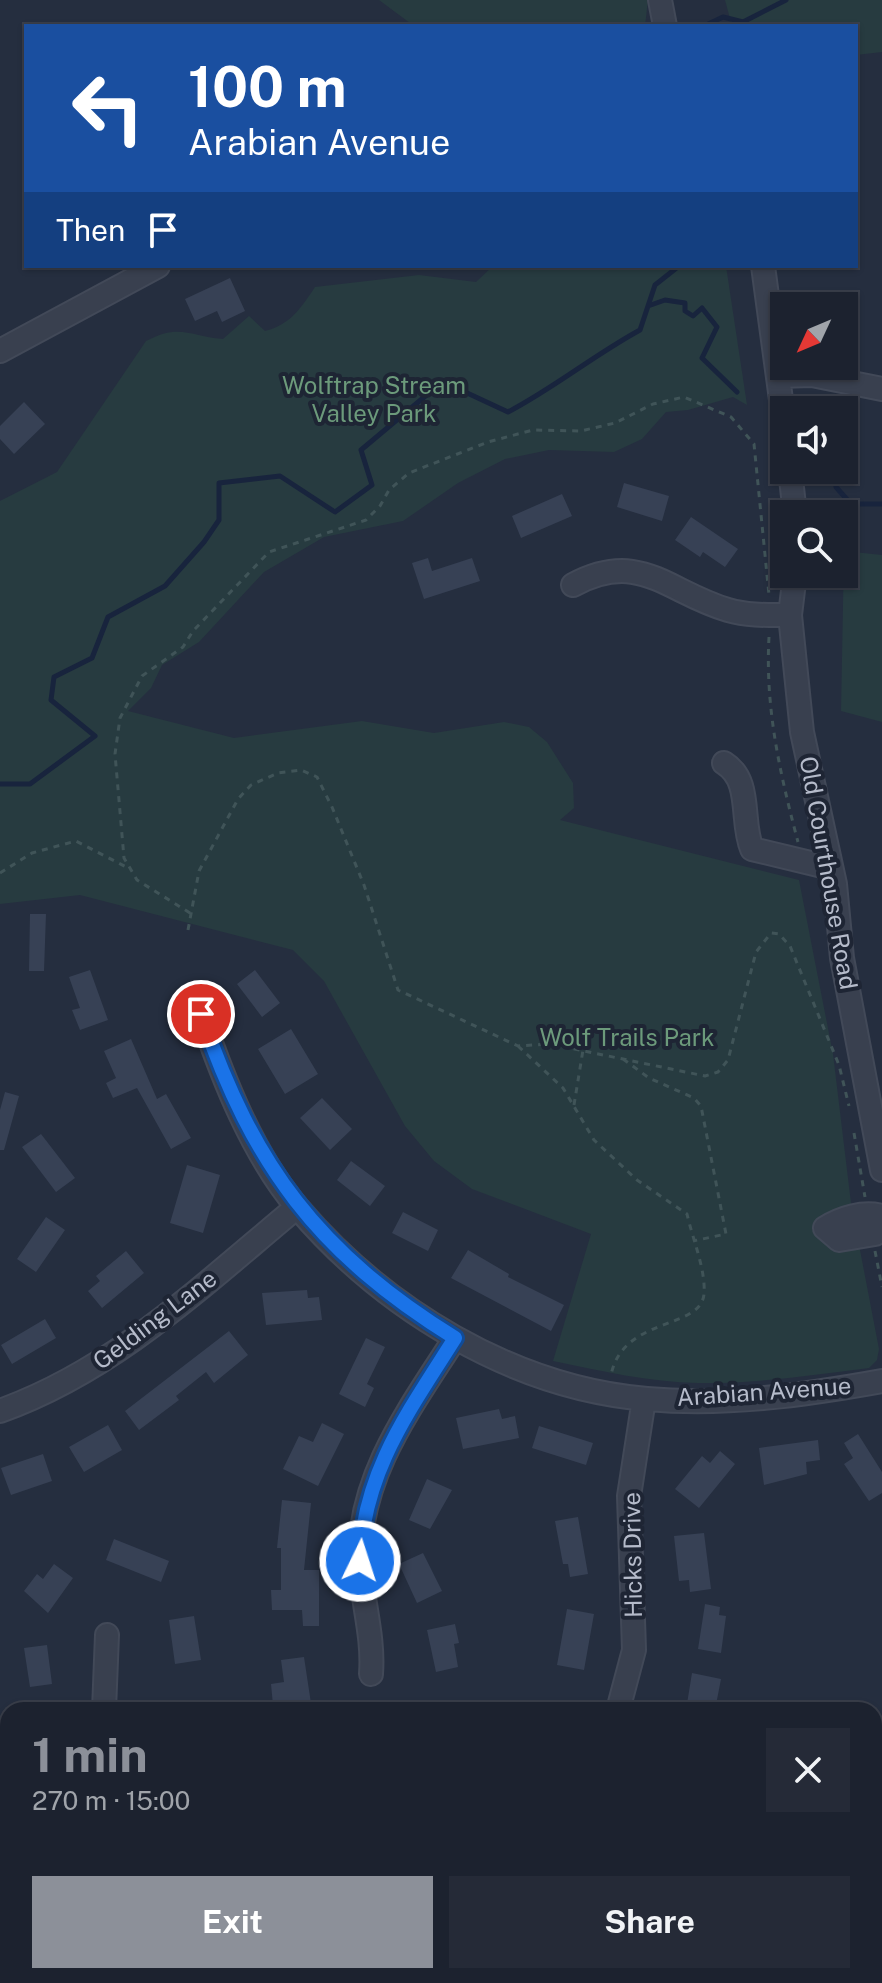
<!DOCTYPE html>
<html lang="en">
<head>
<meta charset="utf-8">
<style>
  body { margin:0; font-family:"Public Sans",sans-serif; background:#252a37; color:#f1f3f6; height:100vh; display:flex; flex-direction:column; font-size:30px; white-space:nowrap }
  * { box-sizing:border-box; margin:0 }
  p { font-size:26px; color:#a0a4aa }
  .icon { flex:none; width:44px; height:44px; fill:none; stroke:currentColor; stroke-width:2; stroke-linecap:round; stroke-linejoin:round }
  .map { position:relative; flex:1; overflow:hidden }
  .panel { position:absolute; left:0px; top:1702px; width:882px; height:282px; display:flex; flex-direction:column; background:#1c222f; border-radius:24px 24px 0 0; box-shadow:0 2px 6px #0004,0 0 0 2px #3a3f4b }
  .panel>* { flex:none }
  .top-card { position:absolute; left:24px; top:24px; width:834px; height:244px; border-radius:0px; box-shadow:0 2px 6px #0004,0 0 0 2px #3a3f4b; background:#1a4fa0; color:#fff; overflow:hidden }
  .needle { width:52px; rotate:226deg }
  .fabs { position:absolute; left:770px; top:292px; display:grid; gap:16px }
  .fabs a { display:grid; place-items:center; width:88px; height:88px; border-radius:0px; background:#1c222f; box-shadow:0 2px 6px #0004,0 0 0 2px #3a3f4b; font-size:40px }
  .pin { position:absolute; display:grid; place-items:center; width:68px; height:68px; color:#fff; margin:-34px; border:4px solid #fff; border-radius:50%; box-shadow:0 2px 8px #0007 }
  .me { position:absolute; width:88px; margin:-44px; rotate:4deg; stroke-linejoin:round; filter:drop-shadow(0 0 6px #0008) }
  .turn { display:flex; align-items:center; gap:28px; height:168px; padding:0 32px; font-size:36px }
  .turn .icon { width:104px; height:104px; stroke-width:2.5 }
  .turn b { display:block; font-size:56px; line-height:68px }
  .then { display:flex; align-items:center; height:76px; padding:0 32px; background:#0003; gap:16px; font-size:30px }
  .round { display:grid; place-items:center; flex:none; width:84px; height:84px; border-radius:0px; background:#252a37 }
  .summary { display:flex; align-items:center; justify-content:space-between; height:136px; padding:0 32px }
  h1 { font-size:48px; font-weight:700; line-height:60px; color:#8c9099 }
  .button { display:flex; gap:16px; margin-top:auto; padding:16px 32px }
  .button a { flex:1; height:92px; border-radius:0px; background:#8c9099; color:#fff; font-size:32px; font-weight:700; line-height:92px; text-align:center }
  .button a+a { background:#252a37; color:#f1f3f6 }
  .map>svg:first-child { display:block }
  .green { fill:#273b40 }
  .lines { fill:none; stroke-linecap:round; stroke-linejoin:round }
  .stream { stroke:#18243d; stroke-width:5 }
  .building { fill:#374155 }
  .minor-casing { stroke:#424958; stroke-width:26 }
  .major-casing { stroke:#424958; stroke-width:32 }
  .path { stroke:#405458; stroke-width:3; stroke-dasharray:6 6; stroke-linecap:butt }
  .minor { stroke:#39404f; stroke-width:22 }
  .major { stroke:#575f6f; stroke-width:28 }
  .route-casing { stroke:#114b97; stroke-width:20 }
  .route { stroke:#1a73e8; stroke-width:14 }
  .labels { text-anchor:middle; stroke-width:8; stroke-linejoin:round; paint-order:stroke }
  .park-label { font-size:24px; fill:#6c9a7b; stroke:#1e2534 }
  .street-label { font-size:24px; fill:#b5bbca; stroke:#1e2534 }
</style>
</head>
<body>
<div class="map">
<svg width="882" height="1983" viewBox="0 0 882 1983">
  <rect width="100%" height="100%" fill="#252e3f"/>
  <path class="green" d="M379 0H648L645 26H414Z
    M725 0H882V52L856 55V26H732Z
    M493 266H726L747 405 733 397 688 410 666 412 642 439 614 452 549 450 505 459 458 483 403 521 324 537 264 572 199 642 162 665 151 688 128 711 234 738 362 721 434 733 504 722 529 727 547 742 573 783 574 808 560 820 799 880 833 1054 851 1203 879 1349 877 1360 869 1368C812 1375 756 1384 698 1383 649 1382 601 1371 553 1361L591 1234 472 1189 434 1161 405 1126 324 981 293 950 80 895 0 904V501L57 472 146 341C180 323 189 336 223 339L249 316 265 331C290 325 301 308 315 287L419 275 476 282Z
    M844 551 882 555V722L841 711Z"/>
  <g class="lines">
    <path class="stream" d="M704 26 723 17 743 22 786 0
      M648 306 665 300 685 303V311L693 316 702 308 717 327 702 358 737 392
      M794 406 795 410
      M835 470 836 487 851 504H882
      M0 784H30L95 736 51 700 54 677 92 658 108 617 165 586 204 542 219 520V483L280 476 335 512 372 485 361 450 429 393 465 392 508 412C554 388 594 355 640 330L655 285 679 266"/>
  </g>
  <path class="building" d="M230 278 245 311 222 322 217 311 195 321 185 299Z
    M24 402 45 424 14 454 0 439V426Z
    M624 483 669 496 662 521 617 507Z
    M562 494 572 516 521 538 512 516Z
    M691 517 738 549 725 567 703 552 700 557 675 540Z
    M428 558 432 571 472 558 480 581 424 599 412 563Z
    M30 914H46L44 971H29Z
    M90 970 108 1020 80 1030 72 1010 80 1008 69 977Z
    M255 970 280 1003 262 1017 237 984Z
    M291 1029 318 1074 285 1094 258 1049Z
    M131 1039 157 1099 166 1094 191 1138 171 1149 137 1088 113 1098 106 1083 116 1078 104 1051Z
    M5 1092 19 1096 4 1150H0V1110Z
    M322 1098 352 1129 330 1150 300 1118Z
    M41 1134 75 1178 56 1192 22 1147Z
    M351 1161 385 1186 370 1206 337 1180Z
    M187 1165 220 1175 203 1233 170 1223Z
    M403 1212 438 1230 428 1251 392 1233Z
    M46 1217 65 1230 36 1272 17 1259Z
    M468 1250 509 1274 508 1277 564 1305 551 1331 451 1278Z
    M126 1251 144 1273 102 1308 88 1291 100 1281 96 1276Z
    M307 1290 308 1298 319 1297 322 1320 266 1325 262 1293Z
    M45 1319 56 1338 12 1364 1 1345Z
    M229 1331 248 1355 214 1383 206 1372 176 1396 179 1400 139 1430 125 1411Z
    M366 1338 385 1347 367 1384 374 1388 365 1407 339 1394Z
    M499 1409 502 1419 515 1416 519 1438 463 1449 456 1418Z
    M322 1423 344 1434 318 1486 283 1469 299 1436 313 1442Z
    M108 1425 122 1450 84 1472 69 1447Z
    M539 1426 593 1443 586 1465 532 1448Z
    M858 1434 882 1472V1493L869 1501 844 1464 853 1458 844 1443Z
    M818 1440 820 1460 806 1462 807 1474 764 1485 759 1448Z
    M720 1451 735 1464 699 1508 675 1489 702 1456 710 1463Z
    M43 1454 52 1481 11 1495 1 1468Z
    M427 1479 452 1490 430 1529 409 1520Z
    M282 1500 311 1503 304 1570H319V1626H303L302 1610H272L271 1590H281V1548H277Z
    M578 1517 588 1574 570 1577 568 1564H563L555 1521Z
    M704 1533 711 1589 690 1592 689 1580 679 1581 674 1536Z
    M114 1539 169 1561 161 1582 106 1560Z
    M423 1553 442 1591 417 1603 399 1564Z
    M54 1564 73 1578 48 1613 24 1591 37 1574 43 1579Z
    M705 1604 720 1607 719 1615 726 1616 721 1653 698 1649Z
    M567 1609 594 1614 584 1670 557 1665Z
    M194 1616 201 1660 175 1664 169 1620Z
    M455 1624 459 1643 454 1644 458 1667 436 1672 427 1630Z
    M47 1645 52 1684 30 1687 24 1648Z
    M304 1657 312 1710H290L288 1702 273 1705 271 1684 284 1682 281 1660Z
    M692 1673 721 1679 715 1710H686Z"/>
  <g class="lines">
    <g class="minor-casing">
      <path id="minor" d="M660 0 665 26
        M763 266 784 422
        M0 351 158 266
        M778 376 812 375 882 389
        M790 470 795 514
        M795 574 790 615 802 732 835 884 842 958 882 1170
        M573 585C640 549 667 592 728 610 749 616 769 615 790 615
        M724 763C753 781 740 821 752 849L831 868
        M201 1014C223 1079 253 1155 298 1208 384 1309 513 1388 647 1399 725 1406 805 1395 882 1381
        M882 1216C863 1211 841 1218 825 1228L839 1240 875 1234 882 1227
        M0 1411C115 1370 204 1284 297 1207
        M371 1674C374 1634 361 1598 360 1559 359 1474 412 1406 455 1338
        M104 1710 107 1635
        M618 1710 634 1650 629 1496 644 1399
        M419 1983 423 1976
        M875 1983 882 1960"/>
    </g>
    <g class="major-casing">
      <path id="major" d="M0 1816 8 1820
        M312 1976 325 1983"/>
    </g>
    <path class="path" d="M769 637C765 708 780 774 798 842
      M0 873 32 853 76 841 130 869
      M190 913 137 880 124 858 115 754 120 718 142 676 183 647 193 631 269 552 366 520 380 506 389 490 409 473 488 442 533 430 581 431 615 423 653 404 684 397 731 417 754 444 769 595
      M188 930 199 871 238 799 251 785 278 773 301 770 317 777 332 807 364 885 398 990 518 1046 550 1044 705 1076 718 1072 728 1060 756 952 771 933 779 934 790 946 839 1065 849 1106
      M518 1046 563 1088 594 1140 637 1180 687 1214C692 1237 706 1270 704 1294 701 1330 623 1316 611 1375
      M623 1059 649 1078 694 1098 701 1106 726 1234 693 1241
      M574 1105 583 1050
      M854 1133 865 1197
      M875 1251 882 1287"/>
    <use href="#minor" class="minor"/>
    <use href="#major" class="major"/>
  </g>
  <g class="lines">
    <g class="route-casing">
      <path id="route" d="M201 1014C253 1166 318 1253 455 1338 409 1411 363 1472 360 1561"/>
    </g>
    <use href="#route" class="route"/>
  </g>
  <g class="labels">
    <g class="park-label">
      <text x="374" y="394">Wolftrap Stream<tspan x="374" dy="28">Valley Park</tspan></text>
      <text x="627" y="1046">Wolf Trails Park</text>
    </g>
    <g class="street-label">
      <text transform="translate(828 873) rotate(80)" y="8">Old Courthouse Road</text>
      <text transform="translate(155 1320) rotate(-37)" y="8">Gelding Lane</text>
      <text transform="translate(764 1392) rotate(-4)" y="8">Arabian Avenue</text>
      <text transform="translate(633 1555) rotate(-91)" y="8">Hicks Drive</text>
    </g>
  </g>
</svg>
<div class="fabs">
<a><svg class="needle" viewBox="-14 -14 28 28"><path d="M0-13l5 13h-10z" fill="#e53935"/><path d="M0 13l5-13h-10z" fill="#a0a4aa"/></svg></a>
<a><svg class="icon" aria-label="sound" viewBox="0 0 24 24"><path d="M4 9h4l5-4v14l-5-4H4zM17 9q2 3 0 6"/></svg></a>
<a><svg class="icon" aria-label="search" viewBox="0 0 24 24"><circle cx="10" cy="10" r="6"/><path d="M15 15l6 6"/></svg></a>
</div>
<div class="pin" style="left:201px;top:1014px;background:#d93025"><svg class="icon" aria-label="arrive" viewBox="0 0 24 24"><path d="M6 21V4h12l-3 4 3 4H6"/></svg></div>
<svg class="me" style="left:360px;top:1561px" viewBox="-20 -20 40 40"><circle r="17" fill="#1a73e8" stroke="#fff" stroke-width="3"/><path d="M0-11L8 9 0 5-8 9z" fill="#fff"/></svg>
<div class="top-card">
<div class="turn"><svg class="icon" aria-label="left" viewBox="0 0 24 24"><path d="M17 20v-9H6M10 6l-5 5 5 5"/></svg><div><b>100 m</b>Arabian Avenue</div></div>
<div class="then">Then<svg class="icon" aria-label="arrive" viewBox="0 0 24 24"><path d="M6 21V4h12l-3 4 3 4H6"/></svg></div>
</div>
<section class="panel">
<div class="summary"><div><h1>1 min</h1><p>270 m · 15:00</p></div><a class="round"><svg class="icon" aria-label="close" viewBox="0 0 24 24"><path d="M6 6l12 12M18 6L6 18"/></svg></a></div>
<div class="button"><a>Exit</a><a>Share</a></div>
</section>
</div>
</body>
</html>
